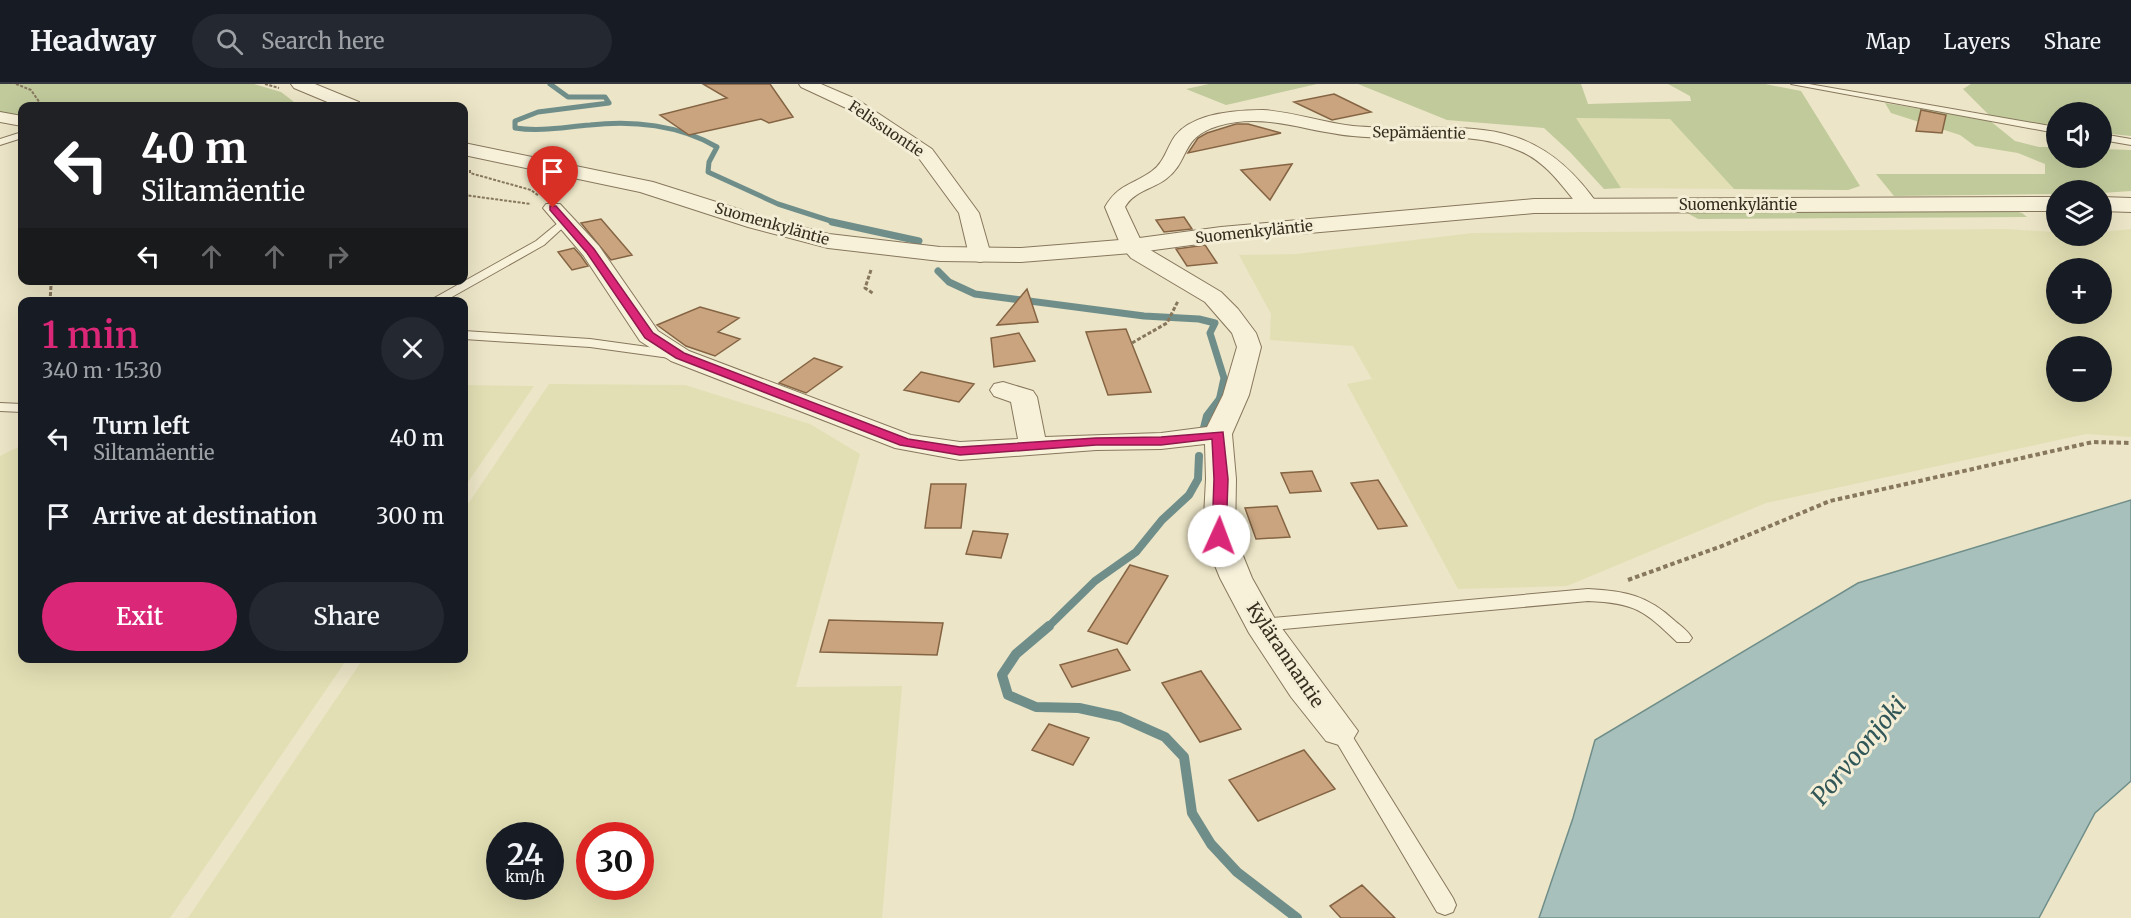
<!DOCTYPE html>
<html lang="en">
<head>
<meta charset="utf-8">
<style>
  body { margin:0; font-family:Merriweather,serif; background:#242831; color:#f1f3f6; height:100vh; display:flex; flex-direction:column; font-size:22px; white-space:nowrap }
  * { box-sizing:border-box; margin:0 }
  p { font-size:20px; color:#9ea1a6 }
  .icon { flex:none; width:33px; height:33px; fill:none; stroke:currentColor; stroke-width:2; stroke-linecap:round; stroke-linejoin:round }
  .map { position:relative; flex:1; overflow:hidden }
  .sheet { position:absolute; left:18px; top:213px; width:450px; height:366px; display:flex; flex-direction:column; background:#171b24; border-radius:12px; box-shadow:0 6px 24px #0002 }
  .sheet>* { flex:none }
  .guide { position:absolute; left:18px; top:18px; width:450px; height:183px; border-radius:12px; box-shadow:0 6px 24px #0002; background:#202124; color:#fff; overflow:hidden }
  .buttons { position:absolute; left:2046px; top:18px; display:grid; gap:12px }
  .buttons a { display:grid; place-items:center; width:66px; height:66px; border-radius:50%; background:#171b24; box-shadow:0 6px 24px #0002; font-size:30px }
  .speed { position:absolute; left:486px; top:738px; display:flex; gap:12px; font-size:30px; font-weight:700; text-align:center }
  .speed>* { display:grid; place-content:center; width:78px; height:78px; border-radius:50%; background:#171b24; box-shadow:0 6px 24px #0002; line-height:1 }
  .speed small { font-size:15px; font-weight:400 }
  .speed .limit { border:9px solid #d22; background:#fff; color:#111 }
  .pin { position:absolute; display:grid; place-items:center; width:51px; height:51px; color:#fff; margin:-62px -26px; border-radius:50% 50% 50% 0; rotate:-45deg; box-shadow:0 0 6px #0007 }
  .pin .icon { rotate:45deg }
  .me { position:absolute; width:66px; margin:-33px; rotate:2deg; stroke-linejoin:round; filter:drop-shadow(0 0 4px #0008) }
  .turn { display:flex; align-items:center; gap:21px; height:126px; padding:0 24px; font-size:27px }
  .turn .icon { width:78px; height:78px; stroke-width:2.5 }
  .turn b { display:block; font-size:42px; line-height:51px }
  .lanes { display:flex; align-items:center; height:57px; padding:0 24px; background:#0003; justify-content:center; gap:30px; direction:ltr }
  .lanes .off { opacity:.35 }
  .round { display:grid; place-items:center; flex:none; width:63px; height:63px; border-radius:32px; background:#242831 }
  .head { display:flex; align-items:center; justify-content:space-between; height:102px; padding:0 24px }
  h1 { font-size:36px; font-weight:600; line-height:45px; color:#db2777 }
  .button { display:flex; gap:12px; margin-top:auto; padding:12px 24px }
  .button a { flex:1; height:69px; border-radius:36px; background:#db2777; color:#fff; font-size:24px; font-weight:600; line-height:69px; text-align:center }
  .button a+a { background:#242831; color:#f1f3f6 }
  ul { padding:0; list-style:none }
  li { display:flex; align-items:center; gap:18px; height:78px; padding:0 24px }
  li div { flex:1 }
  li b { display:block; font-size:22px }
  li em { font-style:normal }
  header { display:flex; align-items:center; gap:36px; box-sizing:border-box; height:84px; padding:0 30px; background:#171b24; border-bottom:2px solid #363941 }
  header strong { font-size:28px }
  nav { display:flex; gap:33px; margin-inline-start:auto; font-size:21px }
  .search { width:420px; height:54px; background:#242831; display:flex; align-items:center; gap:15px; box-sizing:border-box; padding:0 21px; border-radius:33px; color:#9ea1a6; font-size:22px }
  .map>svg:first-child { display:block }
  .farmland { fill:#e2dfb4; fill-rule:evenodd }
  .green { fill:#c0ca9b }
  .water { fill:#a8c0bb; stroke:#6f8e8a; stroke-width:1.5 }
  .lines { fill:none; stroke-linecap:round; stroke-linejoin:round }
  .stream-far3 { stroke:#6f8e8a; stroke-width:5 }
  .stream-far2 { stroke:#6f8e8a; stroke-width:7 }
  .stream-far1 { stroke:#6f8e8a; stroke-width:8 }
  .stream { stroke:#6f8e8a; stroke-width:10 }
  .building { fill:#c9a47e; stroke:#856444; stroke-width:1.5 }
  .service-casing { stroke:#87775d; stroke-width:2 }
  .minor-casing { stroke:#87775d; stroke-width:2 }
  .tertiary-casing { stroke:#87775d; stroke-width:2 }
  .path-far2 { stroke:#87775d; stroke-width:2; stroke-dasharray:3 1.5; stroke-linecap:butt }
  .path-far1 { stroke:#87775d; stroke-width:3; stroke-dasharray:4 2; stroke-linecap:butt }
  .path { stroke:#87775d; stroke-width:4; stroke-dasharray:4.5 3; stroke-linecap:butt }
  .service { fill:#f7f1da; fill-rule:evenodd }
  .minor { fill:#f7f1da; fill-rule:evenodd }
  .tertiary { fill:#f7f1da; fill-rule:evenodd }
  .route { fill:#db2777; stroke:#8e194d; stroke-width:1.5 }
  .labels { text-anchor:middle; stroke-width:6; stroke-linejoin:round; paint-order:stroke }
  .far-street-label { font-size:15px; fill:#382e20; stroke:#f4eed6 }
  .street-label { font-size:18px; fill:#382e20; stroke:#f4eed6 }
  .near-water-label { font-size:24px; font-style:italic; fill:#305657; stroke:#f4eed6 }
</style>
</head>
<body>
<header>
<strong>Headway</strong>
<div class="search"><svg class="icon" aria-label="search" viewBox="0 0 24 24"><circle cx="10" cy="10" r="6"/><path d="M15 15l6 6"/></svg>Search here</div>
<nav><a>Map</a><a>Layers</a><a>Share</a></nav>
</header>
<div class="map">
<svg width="2131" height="834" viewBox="0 0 2131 834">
  <rect width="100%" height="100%" fill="#ece5c7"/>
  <path class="farmland" d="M1575 34 1670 35 1734 105 1621 104Z
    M2005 145 2056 148V152H2102V148L2131 145V353L2086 350 1766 419 1567 502 1458 505 1347 300 1372 295 1353 262 1270 256 1271 230 1239 171 1296 170 1473 149ZM2056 184H2102V230H2056ZM2056 262H2102V308H2056Z
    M549 300 685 301 810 340 860 370 796 603 902 602 882 834H188L363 575 464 574V426ZM500 752H550V802H500ZM590 752H640V802H590Z
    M464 301 534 302 464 404Z
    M22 361V574L347 575 170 834H0V372Z"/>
  <path class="green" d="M0 0H254L281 8 298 21 22 22V34L0 29Z
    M1209 0H1317L1226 21 1186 5Z
    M1358 0H1581L1588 20 1691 17 1690 12 1668 0H1765L1801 7 1860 102 1848 106 1734 105 1670 35 1576 34 1621 104 1604 105 1570 68 1544 44 1447 36Z
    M1971 0H2131V52L2102 49V28H2056V42L1990 32 1963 5Z
    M1885 19 1989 36 2015 57 2039 63H2056V74H2102V65L2131 66V107L2102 109V106H2056V110L1894 112 1876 90H2045V80L2018 69 1975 62 1960 51 1891 29Z
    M1680 125H2006L2022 129 2027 133 1698 135Z"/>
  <path class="water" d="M2131 416V697L2095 729 2039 834H1539L1573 734 1595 656 1858 499Z"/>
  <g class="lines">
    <path class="stream-far3" d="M550 0 568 13H605L609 19 538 28 515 37V44C541 48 564 43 590 41 633 36 679 41 717 63L709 78 708 88 778 120 837 139"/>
    <path class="stream-far2" d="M832 138 919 157
      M938 187 949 198 975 210 1144 232 1199 235 1215 239 1210 249 1224 294 1219 317"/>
    <path class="stream-far1" d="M1202 352 1207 332 1220 315
      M1047 544 1095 497 1136 468 1162 436 1189 411 1198 395 1199 372"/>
    <path class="stream" d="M1049 542 1016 570 1002 591 1008 611 1036 623 1079 624 1120 633 1165 653 1184 673 1192 729 1211 760 1237 788 1297 834"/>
  </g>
  <path class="building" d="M703 0H770L793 33 769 39 761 35 689 51 660 31 727 14Z
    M1334 10 1371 28 1332 36 1294 18Z
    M1921 26 1946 31 1942 49 1916 47Z
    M1236 40H1248L1281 49 1188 69 1198 54 1207 49Z
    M1292 80 1270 116 1241 86Z
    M1184 133 1192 145 1164 148 1156 136Z
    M601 135 632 171 611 176 581 139Z
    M1205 161 1217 179 1187 182 1176 165Z
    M574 164 581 172 588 182 572 186 558 168Z
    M1027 205 1038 238 997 241Z
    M700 223 739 234 718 248 740 255 715 272 686 262 657 241Z
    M1126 245 1151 308 1108 311 1086 248Z
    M1019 249 1035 277 994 283 991 254Z
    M814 274 842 283 806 309 779 299Z
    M921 288 974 300 959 318 904 306Z
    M1312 387 1321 407 1290 409 1281 389Z
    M1378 396 1407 442 1378 445 1351 399Z
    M931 400H966L961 444H925Z
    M1277 422 1290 453 1256 455 1245 424Z
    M973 447 1008 450 1001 474 966 470Z
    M1130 481 1168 492 1127 560 1088 547Z
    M829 536 943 539 937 571 820 568Z
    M1117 565 1130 586 1072 603 1060 581Z
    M1201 587 1241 645 1200 658 1162 599Z
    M1049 640 1089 654 1073 681 1032 666Z
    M1304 666 1335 705 1258 737 1229 696Z
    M1362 801 1395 834H1341L1330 822Z"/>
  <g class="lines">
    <g class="service-casing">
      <path id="service" d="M1791 0H1809L2056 43V49Z
        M22 48V54L0 61V55Z
        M2102 50 2131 55V61L2102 56Z
        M564 134 569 137 568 139 544 161 443 218H427L536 157Z
        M464 247 590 255 677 267 683 271 677 275 590 263 464 255Z
        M0 319 22 320V328L0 327Z
        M1588 505C1625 507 1647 511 1675 537 1681 542 1688 547 1692 554L1689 558H1677C1644 526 1635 519 1588 517L1261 547 1255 545 1252 541 1255 537 1261 535Z
        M1339 640 1346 642 1453 814 1456 821 1453 828 1445 831 1437 828 1330 647 1332 642Z"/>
    </g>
    <g class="minor-casing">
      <path id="minor" d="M799 0H821L858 16 932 65 979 129 991 171 988 176 980 178 972 176 969 171 959 129 918 73 846 24 801 3Z
        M1263 26C1294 28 1323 39 1353 42 1458 51 1528 19 1599 122L1596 126H1582C1564 105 1547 78 1520 67 1468 44 1408 58 1353 52 1306 48 1265 28 1218 42 1179 54 1191 76 1166 95 1153 105 1134 107 1125 123L1142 159 1147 164 1221 208 1238 225 1256 249 1261 263 1249 311 1232 350 1236 395 1235 452 1252 494 1275 535 1358 647 1352 657 1339 661 1326 657 1291 613 1249 549 1220 494 1203 452 1206 395 1205 360 1161 365 1096 366 960 376 895 364 671 277 640 257 583 171 543 124 546 120H560L599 162 658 247 689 267 911 351 960 358 1018 355 1011 318 994 312 990 306 994 300 1003 298 1033 307 1037 313 1045 353 1161 349 1207 343 1223 311 1237 263 1232 249 1205 218 1131 174 1121 162 1105 123C1118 100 1133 101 1152 87 1164 79 1167 63 1175 52 1193 29 1236 26 1263 26Z
        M0 28 22 32V42L0 38Z"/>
    </g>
    <g class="tertiary-casing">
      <path id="tertiary" d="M291 0H315L359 18 361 22H337L294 4Z
        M464 59 653 98 764 133 829 150 940 163 1021 164 1071 160 1132 155 1221 143 1534 115 2056 113V127L1534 129 1221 157 1132 169 1071 174 1021 178 940 177 828 164 748 143 640 108 464 71Z
        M2102 113 2131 114V128L2102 127Z"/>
    </g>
    <path class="path-far2" d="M16 0 31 6 42 22
      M265 0 279 4
      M470 86V89L531 106 539 112
      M464 111 531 120"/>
    <path class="path-far1" d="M871 186 865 204 874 210
      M50 218 51 201 55 196
      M1132 259 1167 239 1178 217"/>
    <path class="path" d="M1628 496 1722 462 1830 417 2093 358 2131 359"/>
    <use href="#service" class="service"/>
    <use href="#minor" class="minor"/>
    <use href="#tertiary" class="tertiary"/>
  </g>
  <path class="route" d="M550 122H556L594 165 653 249 684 269 908 355 960 363 1096 354 1161 353 1223 348 1228 395 1226 452 1219 457 1212 452 1214 395 1212 355 1161 361H1096L960 371 900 361 676 274 645 254 587 169 550 126Z"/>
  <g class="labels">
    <g class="far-street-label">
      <text transform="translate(886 45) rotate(34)" y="5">Felissuontie</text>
      <text transform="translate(1419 49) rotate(1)" y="5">Sepämäentie</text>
      <text x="1738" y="126">Suomenkyläntie</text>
      <text transform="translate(772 140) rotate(16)" y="5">Suomenkyläntie</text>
      <text transform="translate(1254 148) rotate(-6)" y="5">Suomenkyläntie</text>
    </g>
    <g class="street-label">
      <text transform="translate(1285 571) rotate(56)" y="6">Kylärannantie</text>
    </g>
    <g class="near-water-label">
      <text transform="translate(1859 667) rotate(-50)" y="8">Porvoonjoki</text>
    </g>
  </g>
</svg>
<div class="buttons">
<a><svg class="icon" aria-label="sound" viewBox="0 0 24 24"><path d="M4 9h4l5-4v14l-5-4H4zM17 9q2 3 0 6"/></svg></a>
<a><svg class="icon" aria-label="layers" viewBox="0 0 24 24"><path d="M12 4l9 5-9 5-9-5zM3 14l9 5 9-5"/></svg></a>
<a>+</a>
<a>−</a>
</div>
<div class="speed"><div>24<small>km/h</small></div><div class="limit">30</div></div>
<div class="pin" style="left:553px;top:124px;background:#d93025"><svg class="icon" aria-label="arrive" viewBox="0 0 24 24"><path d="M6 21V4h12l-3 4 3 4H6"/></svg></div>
<svg class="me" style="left:1219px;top:452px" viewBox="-20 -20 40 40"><circle r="19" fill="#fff"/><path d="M0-13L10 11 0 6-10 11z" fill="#db2777"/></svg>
<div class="guide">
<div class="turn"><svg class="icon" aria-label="left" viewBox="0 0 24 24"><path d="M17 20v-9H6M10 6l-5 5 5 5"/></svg><div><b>40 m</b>Siltamäentie</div></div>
<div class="lanes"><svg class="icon" aria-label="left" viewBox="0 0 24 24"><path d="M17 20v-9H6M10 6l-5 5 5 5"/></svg><svg class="icon off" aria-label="ahead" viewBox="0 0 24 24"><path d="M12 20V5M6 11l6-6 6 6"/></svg><svg class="icon off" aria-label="ahead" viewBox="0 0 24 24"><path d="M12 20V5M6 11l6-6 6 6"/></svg><svg class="icon off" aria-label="right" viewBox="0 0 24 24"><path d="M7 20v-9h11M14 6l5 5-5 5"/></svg></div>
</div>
<section class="sheet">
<div class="head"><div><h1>1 min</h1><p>340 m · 15:30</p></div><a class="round"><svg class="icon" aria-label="close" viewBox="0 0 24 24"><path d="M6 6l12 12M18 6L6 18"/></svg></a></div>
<ul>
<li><svg class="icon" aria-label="left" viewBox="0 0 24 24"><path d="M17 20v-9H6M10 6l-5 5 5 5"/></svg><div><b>Turn left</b><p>Siltamäentie</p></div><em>40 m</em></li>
<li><svg class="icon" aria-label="arrive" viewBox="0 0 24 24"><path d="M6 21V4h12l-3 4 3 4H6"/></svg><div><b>Arrive at destination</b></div><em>300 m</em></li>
</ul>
<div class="button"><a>Exit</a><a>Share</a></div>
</section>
</div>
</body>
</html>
